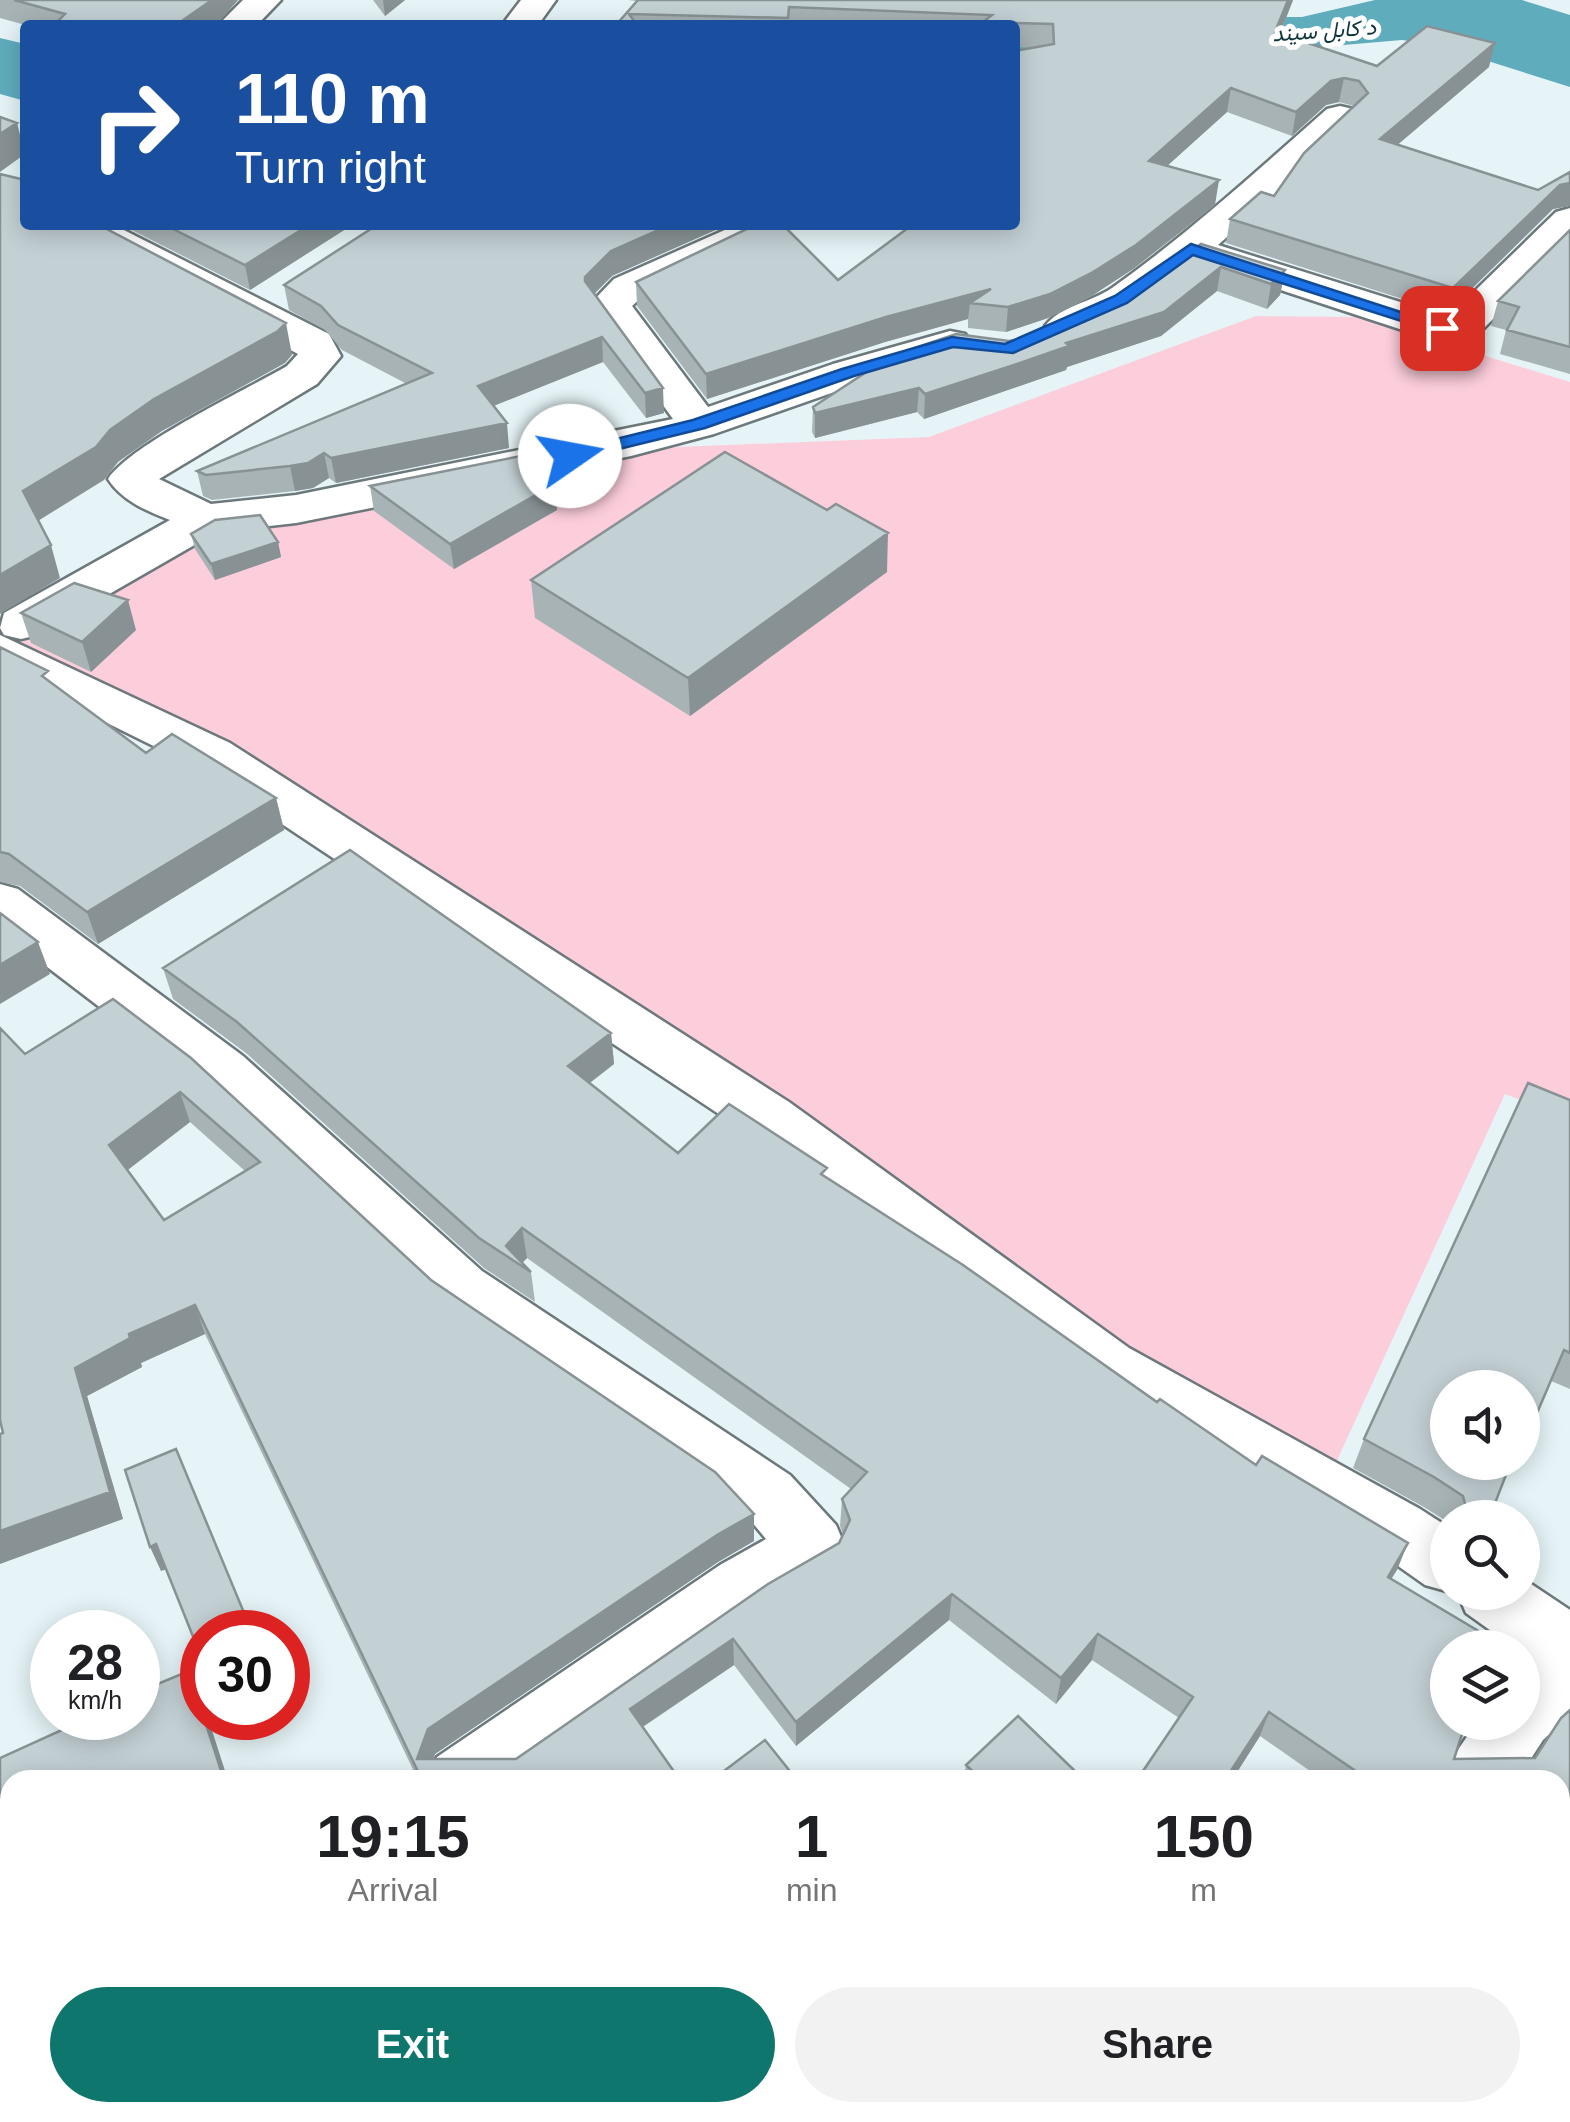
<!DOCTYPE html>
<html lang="en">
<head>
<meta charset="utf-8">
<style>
  body { margin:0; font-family:Helvetica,Vazirmatn,sans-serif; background:#f2f2f2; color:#202124; height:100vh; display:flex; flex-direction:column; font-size:38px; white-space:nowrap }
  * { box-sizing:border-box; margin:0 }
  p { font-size:32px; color:#757577 }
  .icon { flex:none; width:55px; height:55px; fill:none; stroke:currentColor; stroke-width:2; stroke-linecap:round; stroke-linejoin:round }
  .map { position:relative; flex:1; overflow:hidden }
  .details { position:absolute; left:0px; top:1770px; width:1570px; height:352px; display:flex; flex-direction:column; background:#fff; border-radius:30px 30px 0 0; box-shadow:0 5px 25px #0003 }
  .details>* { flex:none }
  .hud { position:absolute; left:20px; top:20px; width:1000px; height:210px; border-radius:10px; box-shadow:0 5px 25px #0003; background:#1a4fa0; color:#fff; overflow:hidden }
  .controls { position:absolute; left:1430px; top:1370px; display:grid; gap:20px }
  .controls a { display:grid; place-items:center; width:110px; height:110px; border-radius:50%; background:#fff; box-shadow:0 5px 25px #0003; font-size:50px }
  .speed { position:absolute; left:30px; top:1610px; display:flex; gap:20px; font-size:50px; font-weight:700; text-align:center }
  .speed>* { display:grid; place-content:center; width:130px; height:130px; border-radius:50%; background:#fff; box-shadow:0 5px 25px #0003; line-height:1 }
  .speed small { font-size:25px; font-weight:400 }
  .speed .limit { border:15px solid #d22; background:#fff; color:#111 }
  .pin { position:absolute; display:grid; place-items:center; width:85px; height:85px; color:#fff; margin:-42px; border-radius:20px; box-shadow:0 5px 15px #0006 }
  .me { position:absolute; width:110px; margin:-55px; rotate:78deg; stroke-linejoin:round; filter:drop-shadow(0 0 8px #0008) }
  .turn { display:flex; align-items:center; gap:35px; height:210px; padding:0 50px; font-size:45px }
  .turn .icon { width:130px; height:130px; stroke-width:2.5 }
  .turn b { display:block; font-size:70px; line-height:85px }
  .eta { display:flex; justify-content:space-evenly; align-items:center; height:170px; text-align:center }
  .eta b { font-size:60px; font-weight:600; line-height:70px }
  .primary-button { display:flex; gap:20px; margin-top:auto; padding:20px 50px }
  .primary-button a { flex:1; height:115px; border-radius:60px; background:#0f766e; color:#fff; font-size:40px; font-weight:600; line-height:115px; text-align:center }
  .primary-button a+a { background:#f2f2f2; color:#202124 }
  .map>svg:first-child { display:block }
  .green { fill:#fccddb }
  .water { fill:#5facbd }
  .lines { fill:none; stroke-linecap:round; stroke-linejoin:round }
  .street-casing { stroke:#6c787b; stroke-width:5 }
  .street { fill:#fff; fill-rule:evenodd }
  .wall { fill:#a8b3b6; fill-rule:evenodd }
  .shaded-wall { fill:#889294 }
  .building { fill:#c3d0d4; stroke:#889294; stroke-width:2.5; fill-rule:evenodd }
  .route { fill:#1a73e8; stroke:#114b97; stroke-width:2.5 }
  .labels { text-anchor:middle; stroke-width:10; stroke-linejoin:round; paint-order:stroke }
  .far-water-label { font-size:22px; font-style:italic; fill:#10363d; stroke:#fff }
</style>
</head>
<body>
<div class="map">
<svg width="1570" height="2122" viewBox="0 0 1570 2122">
  <rect width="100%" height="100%" fill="#e6f4f7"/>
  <path class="green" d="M1256 316 1360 317 1570 382V1119L1505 1094 1328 1480 4 643 209 532 677 447 929 437Z"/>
  <path class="water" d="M1375 0H1522L1570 15V87L1437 45 1402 40 1015 73V33L1194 17H1302Z
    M0 38 25 44V101L0 94Z"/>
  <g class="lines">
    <g class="street-casing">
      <path id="street" d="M243 0H281L257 25H218Z
        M521 0H556L538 25H502Z
        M1340 106 1353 109 1359 117 1353 125 1218 245 1448 317 1556 212 1570 208V242L1473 339 1458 342 1427 338 1198 263C1163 289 1097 346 1051 335L1045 326C1060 306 1092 302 1112 288 1188 234 1257 171 1327 109Z
        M64 225H114L329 334 341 356 317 384 159 479 211 504 296 495 673 419 590 304 614 279 736 225H788L782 233 642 297 632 306 708 407 833 364 950 331 965 334 971 343 965 352 863 382 714 434 631 456 296 523 217 532 38 635 21 639 4 635 0 628 4 613 170 520C147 511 122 501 108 479 131 444 246 390 287 366L298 354 70 233Z
        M0 635 230 743 789 1102 1129 1348 1420 1509 1448 1527 1450 1592 1425 1585 1374 1549 1087 1384 749 1134 196 767 0 670Z
        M0 884 18 889 243 1056 482 1271 790 1475 836 1525 845 1546 836 1567 766 1607 519 1780H427L437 1757 720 1565 766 1539 746 1515 440 1307 203 1086 0 931Z
        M1522 1578 1570 1610V1715L1543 1740 1517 1780H1443L1453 1757 1477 1722H1522V1670L1533 1660 1522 1653V1648H1515L1466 1613 1457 1592H1522Z
        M10 2033V2110L0 2114V2037Z"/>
    </g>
    <use href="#street" class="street"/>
  </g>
  <path class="wall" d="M0 0H238L216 25H25L0 18Z
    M373 0H405L385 16Z
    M628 0H1293L1280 34 1377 66 1489 67 1397 145 1538 190 1570 172V206L1553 209 1447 313 1226 243 1230 219 1274 196 1354 106 1339 102 1326 105 1292 136 1227 112 1167 166 1215 205 1133 269 1090 297 1048 318 1006 332 968 328V319L885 342 707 399 637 306 636 282 838 280 1015 225 1033 48 1015 47V25H616L636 1Z
    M122 225H352L250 290Z
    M1570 230V374L1500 354 1506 330 1491 326 1498 301Z
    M1201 244 1285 270 1280 295 1267 309 1217 291 1161 336 1067 367 1066 370 924 419 917 412 815 438 812 432 813 407 1009 341 1026 338 1140 288Z
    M612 276 594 294 664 413 646 418 603 362 493 406 509 448 336 483 329 478 313 488 295 491 212 500 203 496 197 471 407 384 342 350 325 330 289 310 284 285Z
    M370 486 557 510 454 569 374 511Z
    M191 534 278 542 281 557 215 580 195 549Z
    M887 572 690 716 535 618 531 580Z
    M21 613 136 630 91 672 31 643Z
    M0 647 51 682 146 753 276 798 284 830 98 944 20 886 0 882Z
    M163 968 611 1033 614 1064 589 1083 678 1153 827 1177 1157 1402 1256 1465 1408 1543 1391 1579 1472 1722 1460 1740 1454 1759 1535 1758 1570 1710V1915L1560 1908V1780H1323L1260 1736 1232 1780H1141L1143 1771 1179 1718 1092 1660 1056 1704 949 1620 796 1746 734 1665 643 1727 680 1780H418L205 1334 141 1363 142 1367 87 1396 123 1519 3 1433 25 1054 113 999 431 1280 754 1541 718 1562 435 1754 433 1759H516L839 1543 843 1534 840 1526 842 1499 851 1489 527 1258 522 1263 531 1272 535 1302 484 1268 246 1053 173 999ZM190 1122 245 1171 164 1220 127 1170Z
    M1570 1100V1389L1551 1381 1522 1446V1388L1511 1462 1489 1518H1448V1522L1422 1506 1353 1468 1364 1439Z
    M1522 1657 1533 1693 1522 1711Z
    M966 1765 1074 1770 1072 1780H964Z
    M1018 2112H1205L1206 2114 1570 2122H1026Z"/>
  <path class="shaded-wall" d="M212 0H238L216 25H176Z
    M383 0H405L385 16Z
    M1288 0H1293L1271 56 1275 32Z
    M1495 43 1489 67 1375 164 1380 139Z
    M1344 78 1339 102 1326 105 1292 136 1296 112 1331 81Z
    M1231 88 1227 112 1146 185 1149 161Z
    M17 123 25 154 0 172V134Z
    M1219 180 1215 205 1133 269 1090 297 1048 318 1006 332 1008 307Z
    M1570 183V206L1553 209 1447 313 1453 288 1560 185Z
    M309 225H352L250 290 245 265Z
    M670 225H727L612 276 587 301 585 277 611 251Z
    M1221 267 1217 291 1161 336 1067 367 1066 370 924 419 925 394 1066 343Z
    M1285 270 1280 295 1267 309 1271 284Z
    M991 289 970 303 968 319 885 342 707 399 706 374 886 317Z
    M286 323 292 355 285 363 162 431 118 462 104 480 33 524 23 491 154 399Z
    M602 337 603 362 481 411 478 386Z
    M663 388 664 413 646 418 645 393Z
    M919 388 917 412 815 438V413Z
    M507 423 509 448 336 483 331 458Z
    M324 453 329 478 313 488 295 491 290 466Z
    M555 484 557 510 454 569 450 544Z
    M888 533 887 572 690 716 688 678Z
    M278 542 281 557 215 580 211 564Z
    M51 545 60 578 0 614V575Z
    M128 600 136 630 91 672 82 642Z
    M276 798 284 830 98 944 87 912Z
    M38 942 50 974 0 1004V965Z
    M611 1033 614 1064 572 1097 568 1066Z
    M180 1092 190 1122 120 1176 109 1145Z
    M522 1228 527 1258 520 1265 506 1246Z
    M195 1305 205 1334 141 1363 142 1367 87 1396 123 1519 0 1564V1531L75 1368 129 1334Z
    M754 1514V1541L718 1562 435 1754 426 1780 417 1759 428 1729 717 1535Z
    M1408 1543 1397 1570 1376 1603 1388 1577Z
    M156 1544 167 1569 161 1571 150 1547Z
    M952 1594 949 1620 796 1746V1722Z
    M1098 1634 1092 1660 1056 1704 1061 1678Z
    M733 1639 734 1665 633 1733 630 1709Z
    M189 1671 202 1702V1712Z
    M1269 1712 1260 1736 1232 1780H1225Z
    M204 1718H208L228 1780H224Z
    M229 2112H268L254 2122H215Z
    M864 2112H881L872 2122H862Z"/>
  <path class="building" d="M14 0H212L176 25H71L57 22 65 14Z
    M638 0H1288L1275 32 1377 66 1427 26 1495 43 1380 139 1538 190 1570 172V183L1560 185 1453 288 1230 219 1261 192 1274 196 1304 153 1368 93 1359 81 1344 78 1331 81 1296 112 1231 88 1149 161 1219 180 1136 245 1093 272 1050 294 1008 307 970 303 991 289 886 317 706 374 636 282 755 225H783L838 280 912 225H1015V51L1054 44 1053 24 983 22 992 15 789 7 788 18 629 14 637 25H616Z
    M0 117 17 123 0 134Z
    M0 174 25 180V225H99L286 323 278 331 154 399 110 430 96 447 23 491 51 545 0 575Z
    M165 225H309L245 265Z
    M377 225H670L611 251 585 277V281L663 388 645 393 602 337 478 386 507 423 331 458 324 453 308 463 290 466 206 475 197 471 432 373 338 325 321 306 284 285Z
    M1570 230V347L1507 330 1519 307 1498 301Z
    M1201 244 1285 270 1271 284 1221 267 1164 312 1066 343 1069 346 1011 366 925 394 919 388 815 413 813 407 891 356 956 334 1009 341 1026 338 1140 288Z
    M725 452 827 510 836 504 888 533 688 678 531 580Z
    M531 454 555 484 450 544 370 486Z
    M260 515 278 542 211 564 191 534 215 520Z
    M74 583 128 600 82 642 21 613Z
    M0 647 48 671 42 676 146 753 172 734 276 798 87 912 9 854 0 852Z
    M350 850 611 1033 568 1066 678 1153 729 1104 827 1168 821 1174 963 1265 1157 1402 1160 1399 1256 1465 1262 1456 1408 1543 1388 1577 1507 1648H1448V1722H1469L1463 1731 1454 1759 1535 1758 1561 1718 1570 1710V1881L1560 1873V1780H1369L1269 1712 1225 1780H1157L1143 1771 1193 1697 1098 1634 1061 1678 952 1594 796 1722 733 1639 630 1709 680 1780H422L195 1305 129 1334 130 1338 75 1368 110 1492 0 1531V1434L3 1433 0 1420V1028L25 1054 113 999 191 1058 431 1280 715 1472 754 1514 717 1535 428 1729 417 1759H516L768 1584 839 1543 850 1520 842 1499 867 1472 522 1228 506 1246 531 1272 479 1238 237 1022 163 968ZM180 1092 260 1162 164 1220 109 1145Z
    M0 913 38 942 0 965Z
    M1528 1083 1570 1100V1353L1564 1350 1531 1427 1527 1425 1522 1435V1388H1448V1462H1511L1490 1516 1465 1504 1463 1496 1434 1477 1364 1439Z
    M176 1449 252 1632H202V1659L156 1544 150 1547 125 1470Z
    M1522 1657 1533 1663V1693L1522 1694Z
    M189 1671 202 1712V1718H204L224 1780H10V1980L0 1960V1758L88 1718H138V1692Z
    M1018 1716 1074 1770 1064 1780H982L966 1765Z
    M765 1740 797 1780H712Z
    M1560 2062 1570 2072V2122H1047L1039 2112H1205L1206 2114 1208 2112H1560Z
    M75 2112H229L215 2122H80Z
    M276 2112H864L863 2114 869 2122H281Z"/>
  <path class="route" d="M1191 244 1450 328 1436 332 1193 255 1127 303 1013 353 953 347 854 376 705 428 570 461 561 456 563 452 693 420 842 369 952 337 1005 344 1115 296Z"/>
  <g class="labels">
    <g class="far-water-label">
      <text transform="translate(1324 30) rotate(-4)" y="8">د کابل سيند</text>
    </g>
  </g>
</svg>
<div class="controls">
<a><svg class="icon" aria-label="sound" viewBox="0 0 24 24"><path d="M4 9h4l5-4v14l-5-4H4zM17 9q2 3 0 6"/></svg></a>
<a><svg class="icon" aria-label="search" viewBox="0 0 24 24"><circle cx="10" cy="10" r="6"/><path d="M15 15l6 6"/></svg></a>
<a><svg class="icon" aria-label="layers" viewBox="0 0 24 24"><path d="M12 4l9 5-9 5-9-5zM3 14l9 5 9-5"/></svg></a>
</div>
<div class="speed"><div>28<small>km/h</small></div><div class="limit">30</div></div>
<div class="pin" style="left:1442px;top:328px;background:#d93025"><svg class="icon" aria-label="arrive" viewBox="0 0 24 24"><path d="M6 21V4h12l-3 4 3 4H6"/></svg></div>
<svg class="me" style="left:570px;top:456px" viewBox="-20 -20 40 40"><circle r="19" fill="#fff"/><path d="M0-13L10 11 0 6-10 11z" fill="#1a73e8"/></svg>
<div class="hud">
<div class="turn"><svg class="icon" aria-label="right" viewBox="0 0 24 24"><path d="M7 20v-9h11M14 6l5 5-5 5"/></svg><div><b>110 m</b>Turn right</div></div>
</div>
<section class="details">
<div class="eta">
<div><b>19:15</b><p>Arrival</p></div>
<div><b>1</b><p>min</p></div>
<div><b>150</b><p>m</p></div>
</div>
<div class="primary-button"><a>Exit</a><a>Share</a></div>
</section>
</div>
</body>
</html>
